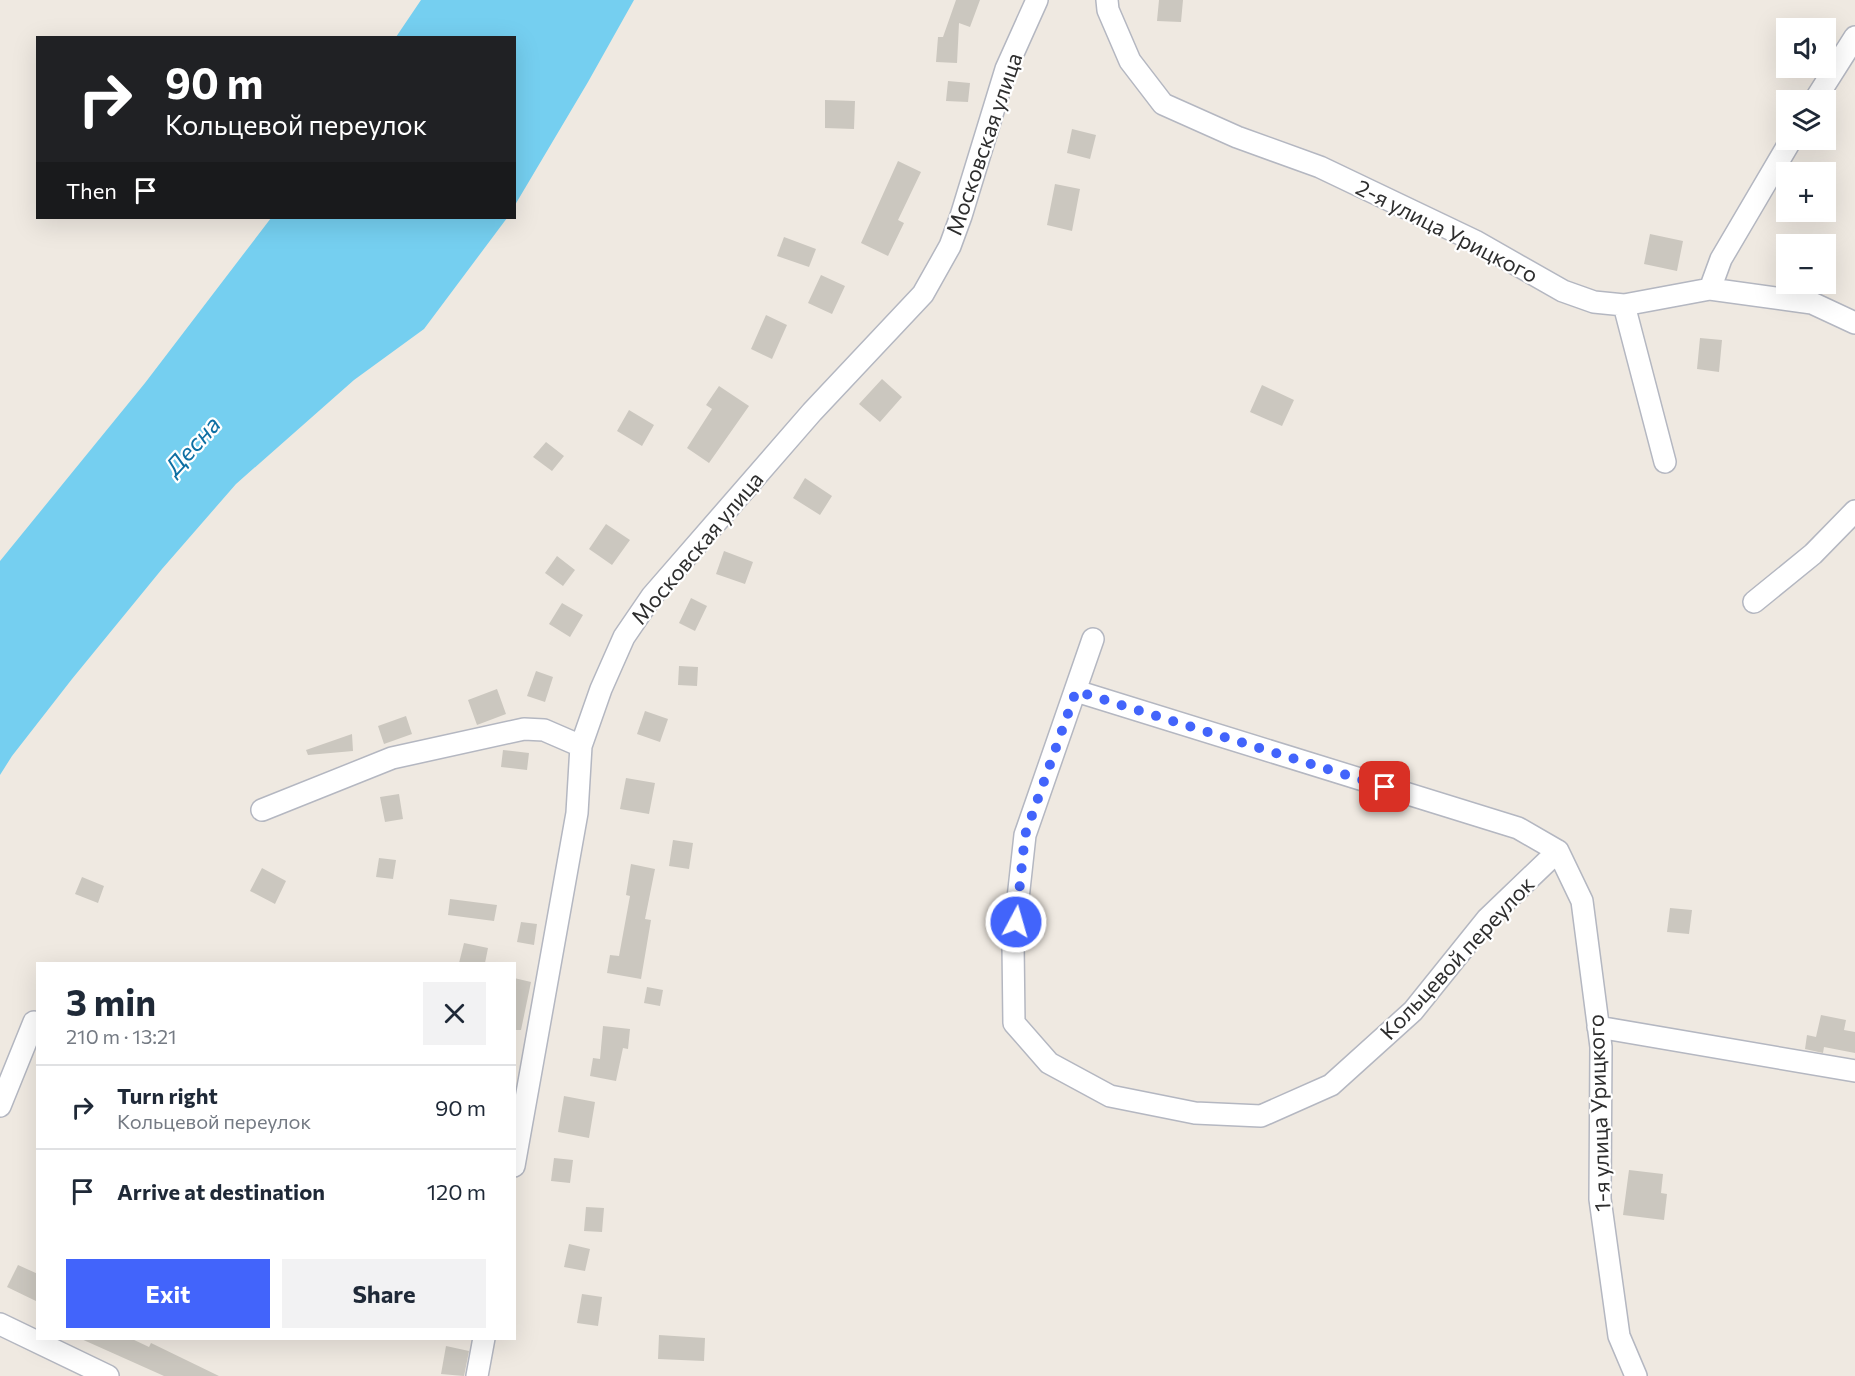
<!DOCTYPE html>
<html lang="en">
<head>
<meta charset="utf-8">
<style>
  body { margin:0; font-family:Commissioner,sans-serif; background:#f2f2f3; color:#1f2937; height:100vh; display:flex; flex-direction:column; font-size:22px; white-space:nowrap }
  * { box-sizing:border-box; margin:0 }
  p { font-size:20px; color:#747a83 }
  .icon { flex:none; width:33px; height:33px; fill:none; stroke:currentColor; stroke-width:2; stroke-linecap:round; stroke-linejoin:round }
  .map { position:relative; flex:1; overflow:hidden }
  .side { position:absolute; left:36px; top:962px; width:480px; height:378px; display:flex; flex-direction:column; background:#fff; border-radius:0px; box-shadow:0 6px 24px #0002 }
  .side>* { flex:none }
  .guide { position:absolute; left:36px; top:36px; width:480px; height:183px; border-radius:0px; box-shadow:0 6px 24px #0002; background:#202124; color:#fff; overflow:hidden }
  .fabs { position:absolute; left:1776px; top:18px; display:grid; gap:12px }
  .fabs a { display:grid; place-items:center; width:60px; height:60px; border-radius:0px; background:#fff; box-shadow:0 6px 24px #0002; font-size:30px }
  .pin { position:absolute; display:grid; place-items:center; width:51px; height:51px; color:#fff; margin:-26px; border-radius:12px; box-shadow:0 3px 9px #0006 }
  .me { position:absolute; width:66px; margin:-33px; rotate:6deg; stroke-linejoin:round; filter:drop-shadow(0 0 4px #0008) }
  .turn { display:flex; align-items:center; gap:21px; height:126px; padding:0 30px; font-size:27px }
  .turn .icon { width:78px; height:78px; stroke-width:2.5 }
  .turn b { display:block; font-size:42px; line-height:51px }
  .then { display:flex; align-items:center; height:57px; padding:0 30px; background:#0003; gap:12px; font-size:22px }
  .round { display:grid; place-items:center; flex:none; width:63px; height:63px; border-radius:0px; background:#f2f2f3 }
  .headline { display:flex; align-items:center; justify-content:space-between; height:102px; padding:0 30px }
  h1 { font-size:36px; font-weight:700; line-height:45px }
  .action { display:flex; gap:12px; margin-top:auto; padding:12px 30px }
  .action a { flex:1; height:69px; border-radius:0px; background:#4264fb; color:#fff; font-size:24px; font-weight:700; line-height:69px; text-align:center }
  .action a+a { background:#f2f2f3; color:#1f2937 }
  ul { padding:0; list-style:none }
  li { display:flex; align-items:center; gap:18px; height:84px; padding:0 30px; border-top:2px solid #e0e1e3 }
  li div { flex:1 }
  li b { display:block; font-size:22px }
  li em { font-style:normal }
  .map>svg:first-child { display:block }
  .water { fill:#75cff0 }
  .building { fill:#cbc7bf }
  .lines { fill:none; stroke-linecap:round; stroke-linejoin:round }
  .minor-casing { stroke:#b4b7c1; stroke-width:24 }
  .minor { stroke:#fff; stroke-width:21 }
  .route { stroke:#4264fb; stroke-width:10; stroke-dasharray:0 18 }
  .labels { text-anchor:middle; stroke-width:4.5; stroke-linejoin:round; paint-order:stroke }
  .street-label { font-size:22px; fill:#2e2e2e; stroke:#fff }
  .water-label { font-size:24px; font-style:italic; fill:#0d6fa3; stroke:#fff }
</style>
</head>
<body>
<div class="map">
<svg width="1855" height="1376" viewBox="0 0 1855 1376">
  <rect width="100%" height="100%" fill="#efe9e1"/>
  <path class="water" d="M421 0H634L588 82 515 205 514 38 396 37Z
    M271 218H507L424 329 354 380 236 484 162 569 72 679 12 756 0 775V561L145 383Z"/>
  <path class="building" d="M956 0H980L970 27 959 23 957 63 936 62 938 37H943Z
    M1159 0H1183L1181 22 1157 21Z
    M948 81 970 83 968 102 946 101Z
    M825 100 855 101 854 129 825 128Z
    M1072 129 1096 135 1090 159 1067 153Z
    M898 161 921 172 898 220 904 223 888 256 861 243Z
    M1055 184 1080 189 1072 231 1047 225Z
    M1650 234 1683 241 1677 271 1644 264Z
    M784 237 816 249 809 267 777 256Z
    M821 275 845 286 832 314 808 303Z
    M766 315 787 325 772 359 751 349Z
    M1700 338 1722 340 1719 372 1697 369Z
    M882 379 902 397 880 422 859 404Z
    M1262 385 1294 400 1282 426 1250 412Z
    M719 386 749 406 709 463 687 448 712 409 706 405Z
    M629 410 654 425 642 446 617 431Z
    M546 442 564 456 552 471 533 457Z
    M805 478 832 496 820 515 793 498Z
    M606 524 630 540 612 565 589 549Z
    M724 551 753 562 745 584 716 574Z
    M557 556 575 570 563 586 545 573Z
    M691 598 707 606 695 631 679 623Z
    M562 603 583 615 570 637 549 624Z
    M679 666 698 667 697 686 678 685Z
    M536 671 553 677 545 702 527 696Z
    M497 689 506 714 477 725 468 700Z
    M645 711 668 719 660 742 637 734Z
    M406 716 412 734 384 744 378 726Z
    M352 734 353 751 308 755 306 750Z
    M503 750 529 753 527 770 501 767Z
    M626 778 655 783 649 814 620 809Z
    M399 794 403 819 385 822 380 797Z
    M673 840 693 843 689 869 669 866Z
    M379 858 396 860 393 879 376 877Z
    M631 864 655 869 645 919 651 920 641 979 607 973 610 955 619 956 630 896 626 895Z
    M262 868 286 881 275 904 250 891Z
    M82 877 104 886 98 903 75 894Z
    M450 899 497 905 494 921 448 915Z
    M1670 908 1692 910 1689 934 1667 932Z
    M521 922 537 924 534 945 517 942Z
    M464 943 488 948 485 963H459Z
    M514 978 531 982 521 1030H514Z
    M647 987 663 990 660 1006 644 1003Z
    M1821 1015 1846 1020 1844 1030 1855 1032V1053L1824 1047 1823 1053 1805 1049 1807 1035 1816 1037Z
    M603 1026 630 1029 628 1049 623 1048 616 1081 590 1076 593 1058 600 1059Z
    M564 1096 595 1102 589 1138 558 1132Z
    M554 1158 573 1160 570 1183 551 1181Z
    M1629 1170 1663 1174 1661 1193 1667 1194 1664 1220 1623 1215Z
    M586 1207 604 1208 602 1232 584 1231Z
    M569 1244 590 1249 585 1271 564 1267Z
    M18 1265 38 1274V1302L7 1287Z
    M582 1294 602 1297 598 1326 577 1323Z
    M659 1335 705 1338 704 1361 658 1359Z
    M79 1338H130L149 1347 151 1343 219 1376H164Z
    M446 1346 469 1351 464 1376 441 1374Z"/>
  <g class="lines">
    <g class="minor-casing">
      <path id="minor" d="M1107 0 1108 10 1130 61 1163 104 1237 137 1320 167 1475 241 1563 291 1594 302 1624 305 1710 289 1812 303 1855 323
        M1815 100 1855 37
        M1710 289 1721 259 1791 140
        M1624 305 1665 462
        M1754 602 1813 554 1855 511
        M1093 639 1025 835 1013 944 1014 1023 1049 1063 1110 1096 1195 1113 1261 1116 1331 1085 1413 1011 1487 919 1558 851
        M1076 691 1518 828 1558 851
        M262 810 392 758 524 729 544 730 581 746
        M1558 851 1582 901 1601 1047 1600 1199 1619 1336 1636 1376
        M1598 1027 1855 1071
        M0 1106 34 1022
        M514 1166 577 813 581 746 601 689 624 637 652 596 812 412 923 294 950 246 961 216 1006 69 1037 0
        M0 1324 108 1376
        M477 1376 484 1338"/>
    </g>
    <use href="#minor" class="minor"/>
  </g>
  <g class="lines">
    <path class="route" d="M1016 922 1025 835 1076 691 1385 787"/>
  </g>
  <g class="labels">
    <g class="street-label">
      <text transform="translate(984 144) rotate(-71)" y="8">Московская улица</text>
      <text transform="translate(1447 231) rotate(27)" y="8">2-я улица Урицкого</text>
      <text transform="translate(697 548) rotate(-50)" y="8">Московская улица</text>
      <text transform="translate(1457 958) rotate(-47)" y="8">Кольцевой переулок</text>
      <text transform="translate(1599 1113) rotate(-92)" y="8">1-я улица Урицкого</text>
    </g>
    <g class="water-label">
      <text transform="translate(193 446) rotate(-48)" y="8">Десна</text>
    </g>
  </g>
</svg>
<div class="fabs">
<a><svg class="icon" aria-label="sound" viewBox="0 0 24 24"><path d="M4 9h4l5-4v14l-5-4H4zM17 9q2 3 0 6"/></svg></a>
<a><svg class="icon" aria-label="layers" viewBox="0 0 24 24"><path d="M12 4l9 5-9 5-9-5zM3 14l9 5 9-5"/></svg></a>
<a>+</a>
<a>−</a>
</div>
<div class="pin" style="left:1385px;top:787px;background:#d93025"><svg class="icon" aria-label="arrive" viewBox="0 0 24 24"><path d="M6 21V4h12l-3 4 3 4H6"/></svg></div>
<svg class="me" style="left:1016px;top:922px" viewBox="-20 -20 40 40"><circle r="17" fill="#4264fb" stroke="#fff" stroke-width="3"/><path d="M0-11L8 9 0 5-8 9z" fill="#fff"/></svg>
<div class="guide">
<div class="turn"><svg class="icon" aria-label="right" viewBox="0 0 24 24"><path d="M7 20v-9h11M14 6l5 5-5 5"/></svg><div><b>90 m</b>Кольцевой переулок</div></div>
<div class="then">Then<svg class="icon" aria-label="arrive" viewBox="0 0 24 24"><path d="M6 21V4h12l-3 4 3 4H6"/></svg></div>
</div>
<section class="side">
<div class="headline"><div><h1>3 min</h1><p>210 m · 13:21</p></div><a class="round"><svg class="icon" aria-label="close" viewBox="0 0 24 24"><path d="M6 6l12 12M18 6L6 18"/></svg></a></div>
<ul>
<li><svg class="icon" aria-label="right" viewBox="0 0 24 24"><path d="M7 20v-9h11M14 6l5 5-5 5"/></svg><div><b>Turn right</b><p>Кольцевой переулок</p></div><em>90 m</em></li>
<li><svg class="icon" aria-label="arrive" viewBox="0 0 24 24"><path d="M6 21V4h12l-3 4 3 4H6"/></svg><div><b>Arrive at destination</b></div><em>120 m</em></li>
</ul>
<div class="action"><a>Exit</a><a>Share</a></div>
</section>
</div>
</body>
</html>
